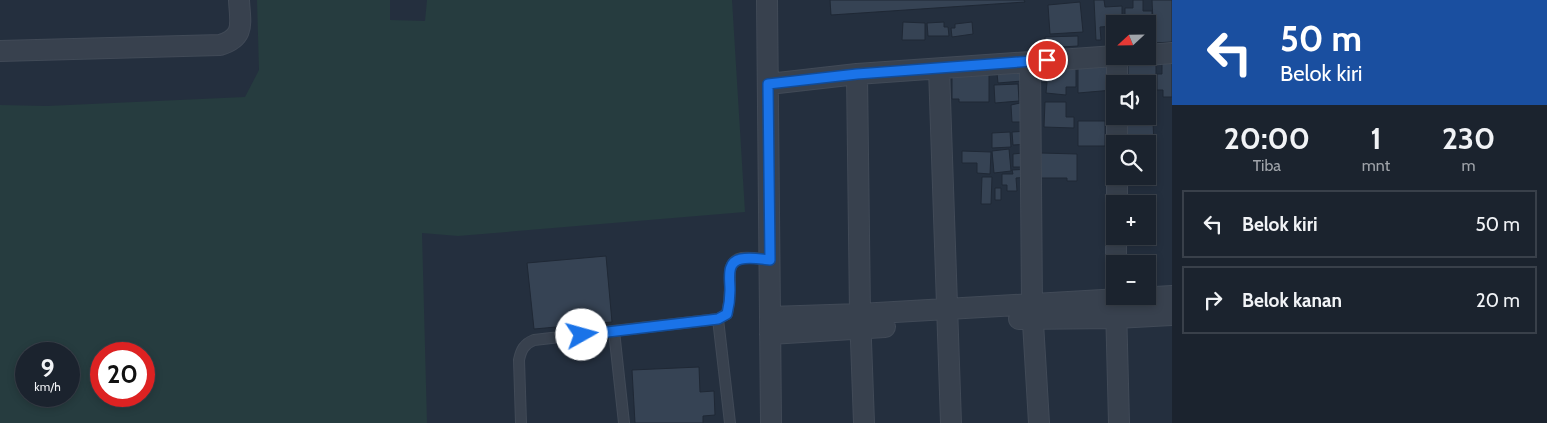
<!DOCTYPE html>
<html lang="id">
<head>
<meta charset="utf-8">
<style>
  body { margin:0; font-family:Cabin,sans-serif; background:#242b36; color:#f1f3f6; height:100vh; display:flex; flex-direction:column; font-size:19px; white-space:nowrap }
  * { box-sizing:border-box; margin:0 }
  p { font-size:16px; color:#a0a4aa }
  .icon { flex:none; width:28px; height:28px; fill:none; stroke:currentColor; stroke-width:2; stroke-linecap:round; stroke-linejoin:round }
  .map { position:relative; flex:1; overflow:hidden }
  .side { display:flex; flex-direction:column; background:#1b232e; width:375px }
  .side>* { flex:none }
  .banner { background:#1a4fa0; color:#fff; overflow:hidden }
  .needle { width:32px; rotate:248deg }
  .fabs { position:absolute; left:1106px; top:15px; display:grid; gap:10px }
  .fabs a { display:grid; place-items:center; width:50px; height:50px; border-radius:0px; background:#1b232e; box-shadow:0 2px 8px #0003,0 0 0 1px #39404a; font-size:25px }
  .speed { position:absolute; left:15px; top:342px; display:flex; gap:10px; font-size:25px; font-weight:700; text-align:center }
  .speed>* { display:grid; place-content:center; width:65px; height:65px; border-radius:50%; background:#1b232e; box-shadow:0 2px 8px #0003,0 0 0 1px #39404a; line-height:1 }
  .speed small { font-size:12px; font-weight:400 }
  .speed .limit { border:8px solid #d22; background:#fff; color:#111 }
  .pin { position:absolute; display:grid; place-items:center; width:42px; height:42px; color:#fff; margin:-21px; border:2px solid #fff; border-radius:50%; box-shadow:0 1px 5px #0007 }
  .me { position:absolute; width:55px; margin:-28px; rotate:83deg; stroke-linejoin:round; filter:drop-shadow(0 0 4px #0008) }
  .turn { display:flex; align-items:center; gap:18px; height:105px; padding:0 25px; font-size:22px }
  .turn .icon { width:65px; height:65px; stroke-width:2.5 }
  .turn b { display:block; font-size:35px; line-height:42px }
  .eta { display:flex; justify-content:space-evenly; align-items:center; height:85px; text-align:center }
  .eta b { font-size:30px; font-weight:800; line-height:35px }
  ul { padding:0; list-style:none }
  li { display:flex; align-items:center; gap:15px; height:68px; margin:0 10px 8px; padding:0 15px; border:2px solid #39404a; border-radius:0px }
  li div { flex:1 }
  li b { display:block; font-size:19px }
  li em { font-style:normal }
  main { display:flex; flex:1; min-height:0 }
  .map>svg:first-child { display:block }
  .green { fill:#263c3f; fill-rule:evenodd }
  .building { fill:#364354; stroke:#1f2835 }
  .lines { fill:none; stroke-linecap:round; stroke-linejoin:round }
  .service-casing { stroke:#414a57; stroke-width:12 }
  .minor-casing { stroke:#414a57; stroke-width:22 }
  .service { stroke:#38414e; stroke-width:10 }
  .minor { stroke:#38414e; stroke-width:20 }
  .route-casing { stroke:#114b97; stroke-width:12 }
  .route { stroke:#1a73e8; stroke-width:9 }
</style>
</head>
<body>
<main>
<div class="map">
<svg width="1172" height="423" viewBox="0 0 1172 423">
  <rect width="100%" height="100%" fill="#242f3e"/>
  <path class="green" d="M257 0H390V20L425 21 427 0H732L745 212 458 236 422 233 427 423H0V105L47 106 245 97 259 70ZM26 354H69V396H26ZM101 354H144V396H101Z"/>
  <path class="building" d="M830 0H1024L1025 2 831 15Z
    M1094 0H1104L1105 7 1122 6V24H1115V26L1100 27 1101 40H1096Z
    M1133 0H1143V11H1152V26H1148V24H1125V8H1133Z
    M1152 0H1172V42L1154 43Z
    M1080 2 1083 32 1050 34 1048 5Z
    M903 22 925 23V40H902Z
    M944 22V27H948L949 36H928L927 23Z
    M972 22 973 34 952 37 951 28H955V24Z
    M1148 31H1152L1153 39H1148Z
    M1078 36V46L1045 48V37Z
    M1113 61V90L1078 93V64Z
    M1162 62H1172V97H1163V90H1157V74H1162Z
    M1128 63H1156V78L1128 79Z
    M1039 69H1076V87H1066V95L1046 93 1047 82H1039Z
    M1028 71 1022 81 998 83 997 73Z
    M989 72V102H959V99H952V75Z
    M1136 80H1155V92H1148V84H1136Z
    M1018 84 1019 101 995 103 994 85Z
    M1029 101 1030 122H1012L1011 105Z
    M1045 102H1066V117H1074V128L1044 127Z
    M1125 120 1153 122 1154 145 1140 144 1139 137H1128Z
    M1078 121H1105V146H1078Z
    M1028 131 1029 144 1013 145 1012 132Z
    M1010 132 1011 147 992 148V133Z
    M1009 149 1011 171 994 173 992 151Z
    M962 151 991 152 990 174 977 173V163H962Z
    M1023 153 1022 167H1013V154Z
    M1041 153 1077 154V181H1067V178H1041Z
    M1030 169V177L1016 178 1017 191H1007V185H1002V174H1013L1012 170Z
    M982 177H992L991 204H981Z
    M995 188H1001V200H995Z
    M606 256 612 322 534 329 527 263Z
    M699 367 700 392 714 391 715 415 703 416V423H635L632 370Z"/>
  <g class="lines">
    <g class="service-casing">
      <path id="service" d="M718 319 730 423
        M614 331 624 423
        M521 423 519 360C521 350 524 344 534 340L718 319 727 314C729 305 730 296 730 287 730 275 727 261 742 258 751 257 761 259 770 260"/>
    </g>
    <g class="minor-casing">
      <path id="minor" d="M767 0 771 423
        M0 51 220 45C246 37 240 23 239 0
        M1148 55 1172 53
        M1030 62 1032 306 1039 423
        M939 69 951 423
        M857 74 860 314 864 423
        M769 84 857 74 1115 56
        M1117 84V56
        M1117 144V116
        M1117 204V176
        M1116 264V236
        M1116 306 1119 423
        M770 317 860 314 1172 296
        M1019 319 1116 318 1172 315
        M770 334 885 327"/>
    </g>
    <use href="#service" class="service"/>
    <use href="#minor" class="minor"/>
  </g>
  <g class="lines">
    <g class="route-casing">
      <path id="route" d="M582 335 718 319 727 314C729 306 730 298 730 290 730 278 726 262 741 259 750 257 761 259 770 260L768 84 857 74 1047 60"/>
    </g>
    <use href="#route" class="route"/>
  </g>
</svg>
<div class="fabs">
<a><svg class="needle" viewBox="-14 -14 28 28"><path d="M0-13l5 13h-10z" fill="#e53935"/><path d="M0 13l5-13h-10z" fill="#a0a4aa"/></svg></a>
<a><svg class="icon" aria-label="sound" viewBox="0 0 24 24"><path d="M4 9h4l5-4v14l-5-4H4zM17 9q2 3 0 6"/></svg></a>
<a><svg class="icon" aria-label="search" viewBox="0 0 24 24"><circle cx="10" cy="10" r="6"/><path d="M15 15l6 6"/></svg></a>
<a>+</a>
<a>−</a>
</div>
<div class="speed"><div>9<small>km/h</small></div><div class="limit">20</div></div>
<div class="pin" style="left:1047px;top:60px;background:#d93025"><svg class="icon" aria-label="arrive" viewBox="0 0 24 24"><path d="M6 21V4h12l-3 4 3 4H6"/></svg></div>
<svg class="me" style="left:582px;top:335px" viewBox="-20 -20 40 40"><circle r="19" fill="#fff"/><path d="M0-13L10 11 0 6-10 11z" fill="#1a73e8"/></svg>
</div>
<section class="side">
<div class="banner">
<div class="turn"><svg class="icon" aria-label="left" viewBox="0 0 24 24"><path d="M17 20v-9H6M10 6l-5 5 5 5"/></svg><div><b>50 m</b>Belok kiri</div></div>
</div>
<div class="eta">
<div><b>20:00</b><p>Tiba</p></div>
<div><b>1</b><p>mnt</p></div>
<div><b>230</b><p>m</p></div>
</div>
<ul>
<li><svg class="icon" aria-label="left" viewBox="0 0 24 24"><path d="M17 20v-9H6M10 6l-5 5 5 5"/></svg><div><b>Belok kiri</b></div><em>50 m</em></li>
<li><svg class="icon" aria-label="right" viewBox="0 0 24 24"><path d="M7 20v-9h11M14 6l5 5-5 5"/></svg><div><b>Belok kanan</b></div><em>20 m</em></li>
</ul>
</section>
</main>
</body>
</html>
